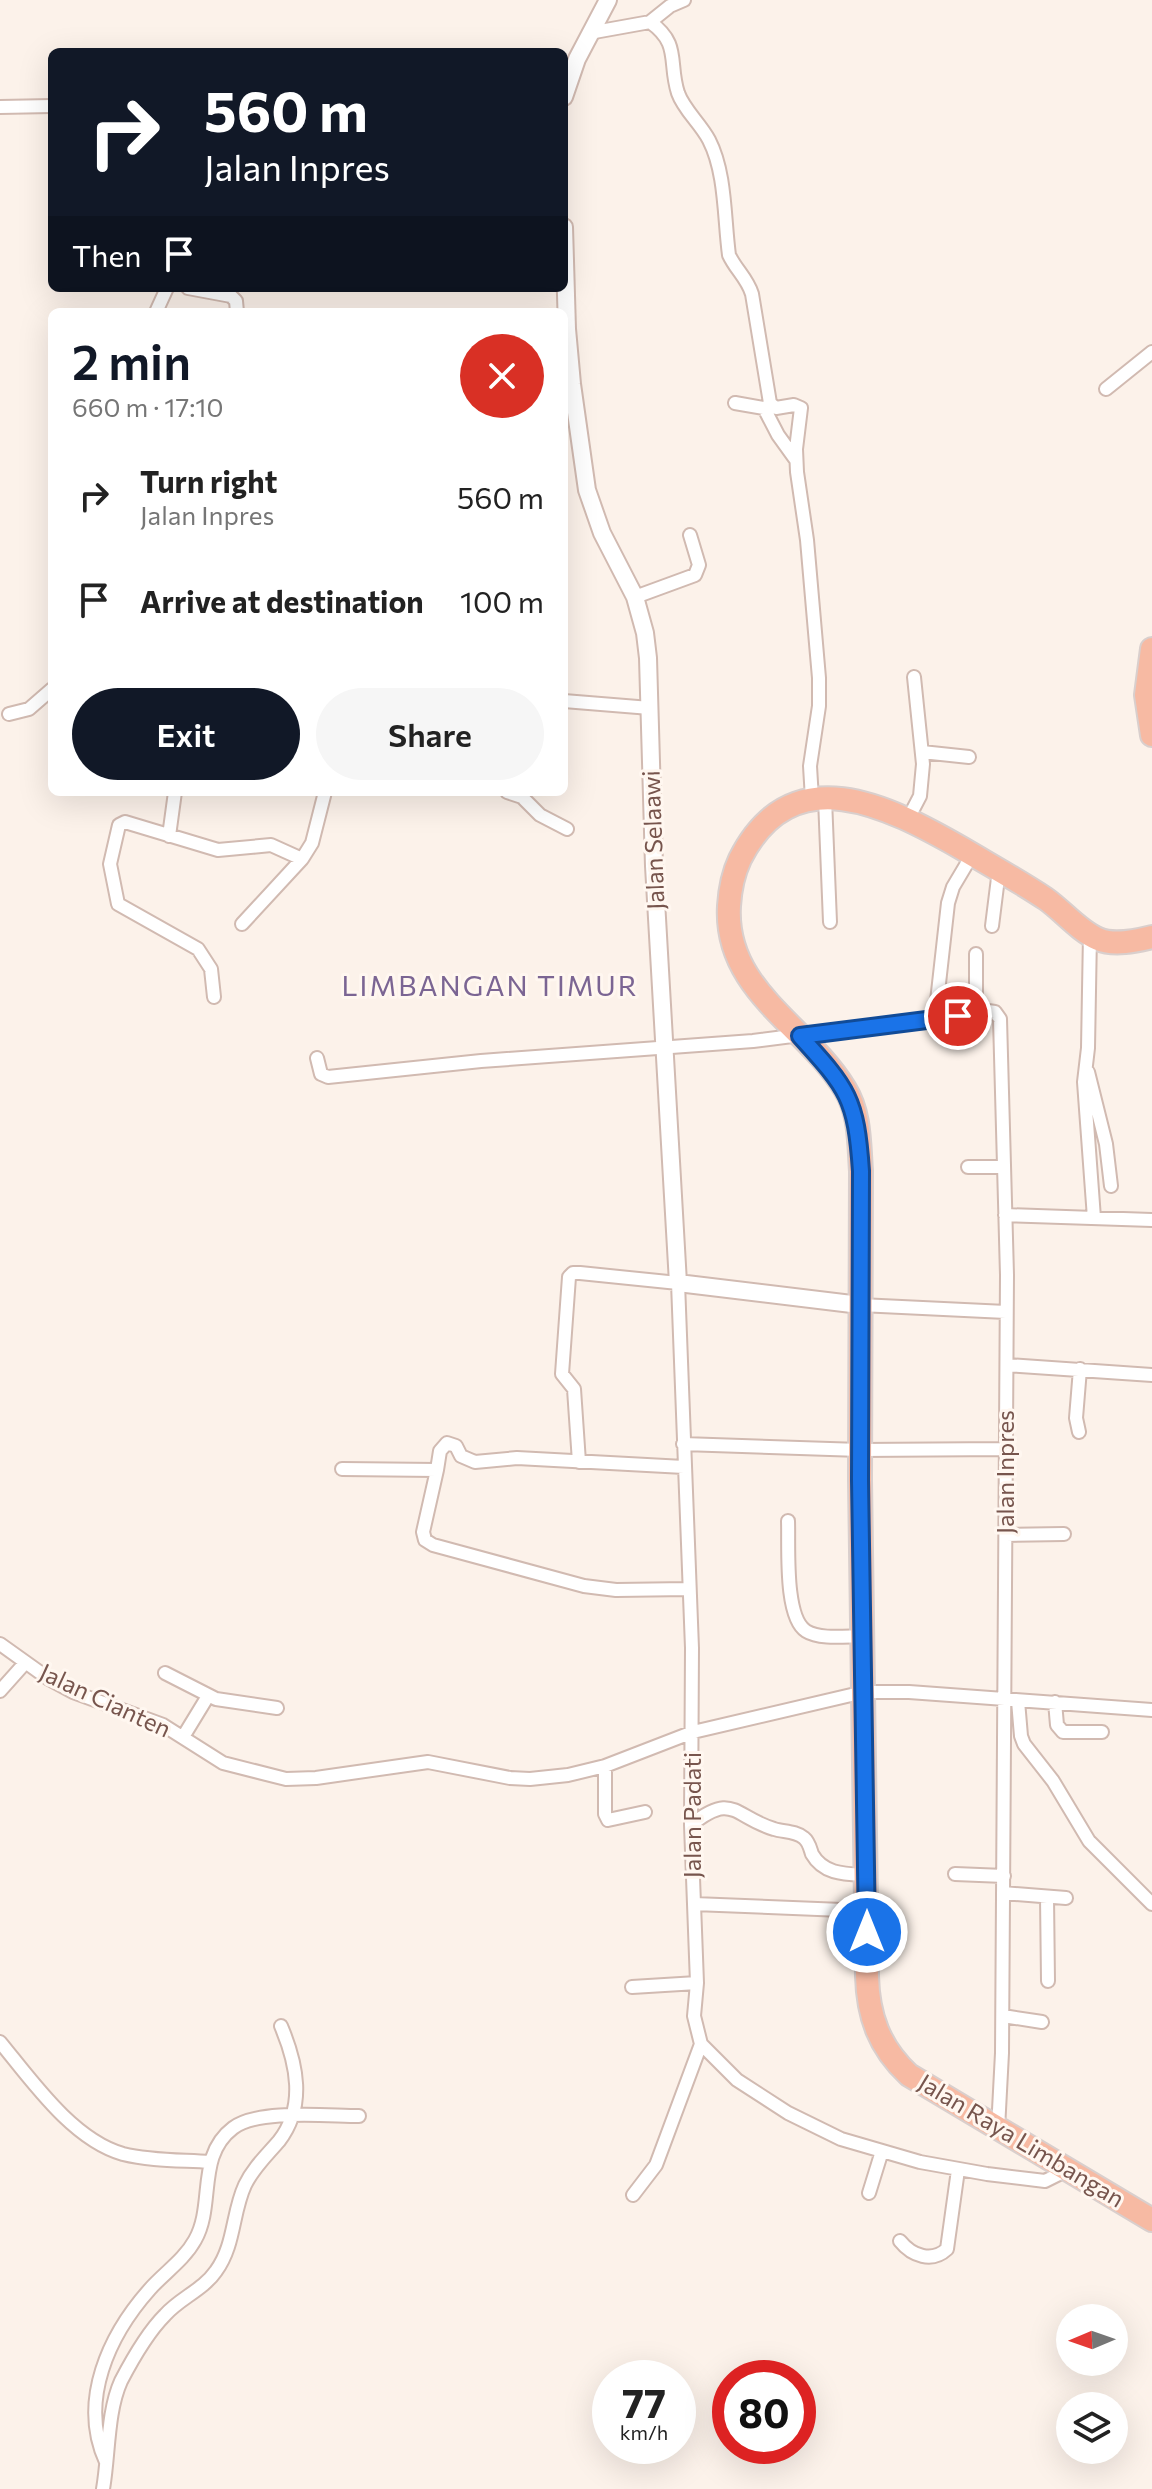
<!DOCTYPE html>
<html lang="en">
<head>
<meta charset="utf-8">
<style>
  body { margin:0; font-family:Commissioner,sans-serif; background:#f6f6f6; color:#222; height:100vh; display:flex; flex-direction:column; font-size:30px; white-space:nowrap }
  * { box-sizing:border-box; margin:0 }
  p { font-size:26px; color:#767676 }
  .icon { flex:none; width:44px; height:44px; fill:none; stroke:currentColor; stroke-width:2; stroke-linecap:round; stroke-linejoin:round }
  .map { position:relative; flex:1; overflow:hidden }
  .details { position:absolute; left:48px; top:308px; width:520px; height:488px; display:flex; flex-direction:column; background:#fff; border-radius:12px; box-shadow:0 8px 32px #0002 }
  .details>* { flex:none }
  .banner { position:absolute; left:48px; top:48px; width:520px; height:244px; border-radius:12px; box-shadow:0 8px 32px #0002; background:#111827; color:#fff; overflow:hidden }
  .needle { width:52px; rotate:268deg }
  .tools { position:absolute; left:1056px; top:2304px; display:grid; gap:16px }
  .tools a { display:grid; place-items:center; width:72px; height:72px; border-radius:50%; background:#fff; box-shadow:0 8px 32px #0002; font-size:40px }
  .speed { position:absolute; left:592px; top:2360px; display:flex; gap:16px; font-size:40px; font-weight:700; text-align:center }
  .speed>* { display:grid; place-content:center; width:104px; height:104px; border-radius:50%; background:#fff; box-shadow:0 8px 32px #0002; line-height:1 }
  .speed small { font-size:20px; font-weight:400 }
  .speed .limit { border:12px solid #d22; background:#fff; color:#111 }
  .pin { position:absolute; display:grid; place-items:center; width:68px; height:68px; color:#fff; margin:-34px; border:4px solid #fff; border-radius:50%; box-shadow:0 2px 8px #0007 }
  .me { position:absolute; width:88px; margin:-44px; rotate:0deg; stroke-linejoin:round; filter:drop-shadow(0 0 6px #0008) }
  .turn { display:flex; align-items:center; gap:28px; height:168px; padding:0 24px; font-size:36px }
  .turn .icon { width:104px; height:104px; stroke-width:2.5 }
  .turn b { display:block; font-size:56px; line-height:68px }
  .then { display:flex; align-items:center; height:76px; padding:0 24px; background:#0003; gap:16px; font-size:30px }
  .round { display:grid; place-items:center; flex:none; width:84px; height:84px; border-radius:42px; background:#f6f6f6 }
  .summary { display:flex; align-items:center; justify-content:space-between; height:136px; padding:0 24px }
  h1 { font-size:48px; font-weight:600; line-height:60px; color:#111827 }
  .cta { display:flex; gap:16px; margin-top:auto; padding:16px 24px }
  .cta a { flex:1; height:92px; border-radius:48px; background:#111827; color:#fff; font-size:32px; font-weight:600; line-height:92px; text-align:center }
  .cta a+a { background:#f6f6f6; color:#222 }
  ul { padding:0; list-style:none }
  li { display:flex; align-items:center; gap:24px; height:104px; padding:0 24px }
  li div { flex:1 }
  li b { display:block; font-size:30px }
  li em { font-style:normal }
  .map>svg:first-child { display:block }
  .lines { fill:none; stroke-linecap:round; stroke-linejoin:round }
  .minor-casing { stroke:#d1bab1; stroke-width:16 }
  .tertiary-casing { stroke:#d1bab1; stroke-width:20 }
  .trunk-casing { stroke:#d9cfcd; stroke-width:26 }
  .minor { stroke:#fff; stroke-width:12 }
  .tertiary { stroke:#fff; stroke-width:16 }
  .trunk { stroke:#f7baa3; stroke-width:22 }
  .route-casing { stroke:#114b97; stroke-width:20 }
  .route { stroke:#1a73e8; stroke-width:14 }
  .labels { text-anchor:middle; stroke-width:6; stroke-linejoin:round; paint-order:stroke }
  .street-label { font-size:24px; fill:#77554d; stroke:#fff7f0 }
  .quarter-label { font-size:28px; letter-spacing:2px; fill:#7b6593; stroke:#fff7f0 }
</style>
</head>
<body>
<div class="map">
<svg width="1152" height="2489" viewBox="0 0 1152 2489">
  <rect width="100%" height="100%" fill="#fcf2ea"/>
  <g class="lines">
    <g class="minor-casing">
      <path id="minor" d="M650 22C681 44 668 62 678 93 684 110 700 123 709 140 726 173 724 218 729 255 736 270 747 278 752 294L770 403 776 408 794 405 801 408 796 449 797 472 807 540 819 678V706L810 766 812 799
        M589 33 650 22 670 6 684 0
        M0 107 52 106
        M188 288 231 296 236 301 237 312
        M156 312 167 288
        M1106 389 1152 352
        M735 403 764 408 778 435 796 460
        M635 597 695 575 699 565 690 535
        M564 701 650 708
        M9 714 29 709 52 689
        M922 752 969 757
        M507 792 522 797 540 815 567 829
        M825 799 830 922
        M908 819 920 796 923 764 914 677
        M169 836 175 792
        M242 924 302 859
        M992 926 999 870
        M1090 934 1088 1048 1084 1082 1094 1218
        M976 954V1013
        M214 997 211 969 198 949 118 904 110 864 119 825 125 822 218 850 271 845 302 859 312 843 325 792
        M935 1019 948 903 953 887 972 855
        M317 1058 321 1074 328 1077 481 1061 753 1041 988 1011 995 1012 1000 1019 1007 1275 1002 2053 998 2129
        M1088 1072 1106 1144 1111 1186
        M968 1167H1004
        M1005 1215 1152 1220
        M860 1305 1006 1312
        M1007 1365 1152 1375
        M1079 1432 1076 1418 1080 1369
        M683 1444 860 1450 1006 1449
        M579 1462 574 1389 562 1374 569 1277 573 1273H580L678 1283 692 1648 691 1825 697 1983 694 2016 701 2044 737 2080 788 2113 841 2139 920 2162 987 2174 1045 2181 1069 2169
        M342 1469 437 1470 423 1532 425 1540 433 1545 584 1586 616 1590 688 1589
        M437 1470 440 1451 447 1443 456 1446 461 1456 475 1462 517 1458 684 1467
        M788 1521C789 1545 784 1617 806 1631 820 1640 847 1636 863 1636
        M1006 1535 1064 1534
        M0 1644 49 1679 73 1692 163 1725 223 1763 286 1779 316 1778 428 1762 510 1778 530 1779 568 1775 605 1766 693 1732 864 1692H909L1152 1710
        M165 1673 216 1699 277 1708
        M0 1691 25 1663
        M1018 1701 1021 1736 1024 1744 1053 1781 1089 1841 1152 1904
        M1055 1702 1057 1725 1063 1732H1102
        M183 1737 208 1696
        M605 1766V1814L608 1820 645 1812
        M691 1825C733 1791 734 1817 774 1829 783 1832 796 1831 804 1838 809 1842 810 1848 812 1854 824 1875 846 1874 867 1875
        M955 1874 1004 1876
        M1003 1893 1066 1898
        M1047 1897 1048 1981
        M694 1904 867 1911
        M632 1987 697 1983
        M1003 2016 1042 2022
        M0 2042C32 2081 73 2140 123 2154 151 2161 182 2160 210 2162
        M869 2193 882 2151
        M633 2195 656 2165 701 2044
        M900 2241C912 2256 932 2263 947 2249L958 2170
        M106 2462C78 2401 109 2335 150 2289 164 2273 184 2260 195 2240 215 2205 196 2156 233 2128 258 2109 327 2116 359 2116
        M103 2489C109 2455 107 2412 121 2381 133 2358 147 2333 165 2315 180 2298 203 2290 216 2271 235 2245 232 2213 245 2185 253 2168 267 2155 279 2141 306 2106 297 2064 281 2026"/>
    </g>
    <g class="tertiary-casing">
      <path id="tertiary" d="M564 97 577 59 608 0
        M564 227 567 329 572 384 587 490 602 533 635 597 645 633 648 658 654 866 678 1283 860 1305"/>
    </g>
    <g class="trunk-casing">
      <path id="trunk" d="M1152 649 1146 695 1152 735
        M1152 937C1136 941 1114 946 1098 939 1079 931 1063 911 1046 899 1019 881 990 865 963 849 888 806 792 756 740 859 733 874 730 889 729 906 724 990 806 1025 845 1089 860 1113 859 1143 861 1171L860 1480 867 1976C868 2016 879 2047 909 2075L1152 2220"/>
    </g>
    <use href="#minor" class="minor"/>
    <use href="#tertiary" class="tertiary"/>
    <use href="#trunk" class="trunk"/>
  </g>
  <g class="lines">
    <g class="route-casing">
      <path id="route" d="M867 1932 860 1480 861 1171C856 1098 848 1089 800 1036L958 1016"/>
    </g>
    <use href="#route" class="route"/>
  </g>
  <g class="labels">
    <g class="street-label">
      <text transform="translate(654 840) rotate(-92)" y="8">Jalan Selaawi</text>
      <text transform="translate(1006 1472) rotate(-90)" y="8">Jalan Inpres</text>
      <text transform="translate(105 1701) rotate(25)" y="8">Jalan Cianten</text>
      <text transform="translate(693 1815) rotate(-90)" y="8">Jalan Padati</text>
      <text transform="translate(1021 2141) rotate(31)" y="8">Jalan Raya Limbangan</text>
    </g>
    <g class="quarter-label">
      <text x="490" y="996">LIMBANGAN TIMUR</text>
    </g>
  </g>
</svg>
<div class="tools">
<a><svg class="needle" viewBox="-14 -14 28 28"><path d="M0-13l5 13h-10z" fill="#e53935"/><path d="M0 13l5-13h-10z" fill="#767676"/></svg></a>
<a><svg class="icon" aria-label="layers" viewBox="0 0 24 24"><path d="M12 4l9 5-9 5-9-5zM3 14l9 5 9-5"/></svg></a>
</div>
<div class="speed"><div>77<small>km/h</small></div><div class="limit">80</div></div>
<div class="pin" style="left:958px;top:1016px;background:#d93025"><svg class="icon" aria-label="arrive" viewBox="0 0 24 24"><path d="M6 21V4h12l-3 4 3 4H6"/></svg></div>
<svg class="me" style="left:867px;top:1932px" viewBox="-20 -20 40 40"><circle r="17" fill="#1a73e8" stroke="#fff" stroke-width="3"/><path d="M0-11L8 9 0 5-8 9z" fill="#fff"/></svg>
<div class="banner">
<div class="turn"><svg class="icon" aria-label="right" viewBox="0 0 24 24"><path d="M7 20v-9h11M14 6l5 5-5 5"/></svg><div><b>560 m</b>Jalan Inpres</div></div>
<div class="then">Then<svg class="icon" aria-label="arrive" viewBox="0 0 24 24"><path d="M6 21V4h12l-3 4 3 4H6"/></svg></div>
</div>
<section class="details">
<div class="summary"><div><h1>2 min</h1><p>660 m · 17:10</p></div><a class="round" style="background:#d93025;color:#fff"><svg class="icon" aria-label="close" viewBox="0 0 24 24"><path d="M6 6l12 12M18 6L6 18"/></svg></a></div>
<ul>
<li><svg class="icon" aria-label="right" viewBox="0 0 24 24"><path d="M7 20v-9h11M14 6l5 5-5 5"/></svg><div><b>Turn right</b><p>Jalan Inpres</p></div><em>560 m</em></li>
<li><svg class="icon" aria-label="arrive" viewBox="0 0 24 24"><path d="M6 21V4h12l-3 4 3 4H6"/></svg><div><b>Arrive at destination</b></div><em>100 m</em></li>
</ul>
<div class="cta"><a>Exit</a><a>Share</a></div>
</section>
</div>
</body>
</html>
